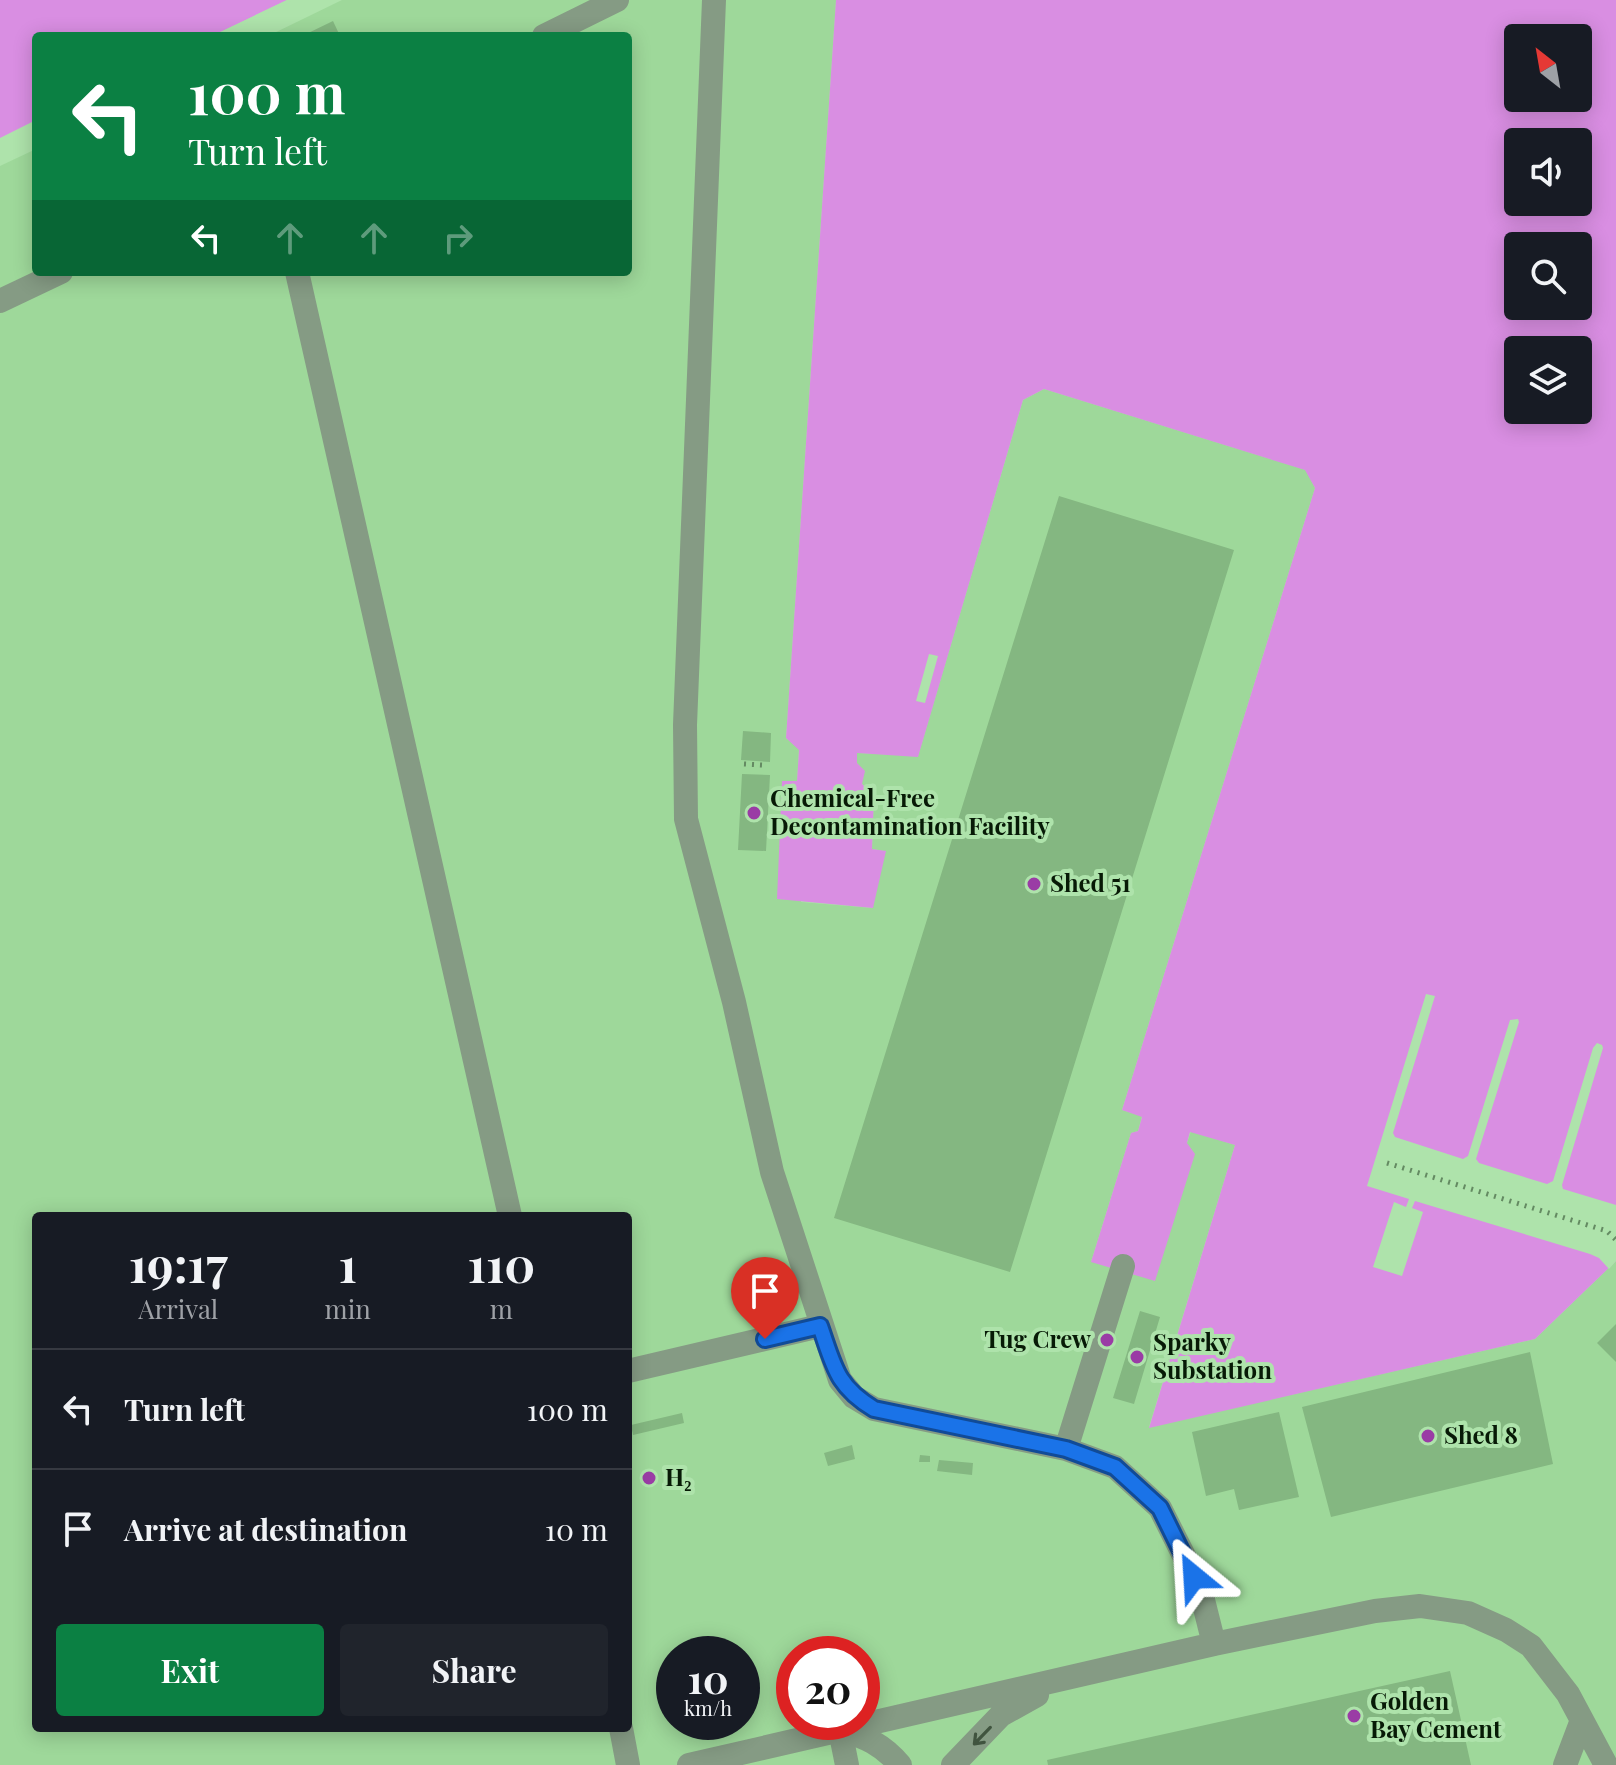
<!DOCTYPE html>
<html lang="en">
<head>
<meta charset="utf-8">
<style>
  body { margin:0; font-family:"Playfair Display",serif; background:#20242c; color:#f1f3f6; height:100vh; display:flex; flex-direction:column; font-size:30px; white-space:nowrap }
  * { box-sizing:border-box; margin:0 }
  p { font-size:26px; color:#9ea1a6 }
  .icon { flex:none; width:44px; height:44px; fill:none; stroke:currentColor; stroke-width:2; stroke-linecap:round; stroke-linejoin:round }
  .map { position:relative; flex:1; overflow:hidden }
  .panel { position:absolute; left:32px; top:1212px; width:600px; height:520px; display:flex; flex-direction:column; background:#171b24; border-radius:8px; box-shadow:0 4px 20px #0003 }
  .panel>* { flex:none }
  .banner { position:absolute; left:32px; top:32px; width:600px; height:244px; border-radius:8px; box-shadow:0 4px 20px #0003; background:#0b8043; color:#fff; overflow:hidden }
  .needle { width:52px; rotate:329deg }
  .tools { position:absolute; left:1504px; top:24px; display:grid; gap:16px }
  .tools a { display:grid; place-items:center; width:88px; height:88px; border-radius:8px; background:#171b24; box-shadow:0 4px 20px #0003; font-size:40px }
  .speed { position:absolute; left:656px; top:1636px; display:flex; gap:16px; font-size:40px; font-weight:700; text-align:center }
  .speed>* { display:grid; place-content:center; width:104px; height:104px; border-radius:50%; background:#171b24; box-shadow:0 4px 20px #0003; line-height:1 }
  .speed small { font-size:20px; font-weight:400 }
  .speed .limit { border:12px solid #d22; background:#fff; color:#111 }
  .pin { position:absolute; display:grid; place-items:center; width:68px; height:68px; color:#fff; margin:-82px -34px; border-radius:50% 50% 50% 0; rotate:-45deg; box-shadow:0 0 8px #0007 }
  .pin .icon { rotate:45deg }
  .me { position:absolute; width:88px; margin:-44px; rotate:333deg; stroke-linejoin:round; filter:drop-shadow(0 0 6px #0008) }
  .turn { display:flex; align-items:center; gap:28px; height:168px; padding:0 24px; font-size:36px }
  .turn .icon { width:104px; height:104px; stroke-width:2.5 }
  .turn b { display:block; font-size:56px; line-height:68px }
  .lanes { display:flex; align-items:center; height:76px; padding:0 24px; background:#0003; justify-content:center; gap:40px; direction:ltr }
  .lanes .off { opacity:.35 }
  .eta { display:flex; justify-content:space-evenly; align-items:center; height:136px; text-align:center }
  .eta b { font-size:48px; font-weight:700; line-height:56px }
  .primary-button { display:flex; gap:16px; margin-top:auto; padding:16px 24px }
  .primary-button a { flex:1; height:92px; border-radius:8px; background:#0b8043; color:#fff; font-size:32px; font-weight:700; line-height:92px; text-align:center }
  .primary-button a+a { background:#20242c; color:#f1f3f6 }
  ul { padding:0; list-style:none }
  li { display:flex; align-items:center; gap:24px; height:120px; padding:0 24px; border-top:2px solid #363941 }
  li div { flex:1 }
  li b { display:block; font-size:30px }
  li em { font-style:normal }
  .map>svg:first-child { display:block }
  .built { fill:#9ed89a; fill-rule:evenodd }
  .water { fill:#d98ee2; fill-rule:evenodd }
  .pier { fill:#aee3ab }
  .building { fill:#84b781 }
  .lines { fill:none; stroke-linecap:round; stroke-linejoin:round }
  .path { stroke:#648a62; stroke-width:5; stroke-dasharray:2 6; stroke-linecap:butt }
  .minor { stroke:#859b84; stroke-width:24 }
  .oneway { stroke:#40543f }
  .route-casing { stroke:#114b97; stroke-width:20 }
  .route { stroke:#1a73e8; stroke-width:14 }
  .poi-dot { fill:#9a3ca5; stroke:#aee3ab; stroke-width:3 }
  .labels { text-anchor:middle; stroke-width:8; stroke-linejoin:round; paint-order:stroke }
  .poi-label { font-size:24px; font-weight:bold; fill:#071a06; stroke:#aee3ab; text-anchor:start }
</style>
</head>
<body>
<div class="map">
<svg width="1616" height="1765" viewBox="0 0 1616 1765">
  <rect width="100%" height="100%" fill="#aee3ab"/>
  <path class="built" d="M342 0H836L786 738 799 749 797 782H782L801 902 872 908 885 851 872 849 874 795 862 784 857 763V753L918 756 1023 400 1044 389 1306 470 1315 488 1122 1110 1142 1116 1138 1131 1131 1133 1091 1262 1187 1143 1191 1131 1235 1145 1149 1427 1535 1339 1616 1261V1765H0V166L36 149V272H628V36H268ZM36 1216H628V1728H36ZM674 1654H742V1722H674ZM794 1654H862V1722H794Z"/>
  <path class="water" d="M0 0H287L212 36H36V120L0 138Z
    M836 0H1616V1261L1535 1339 1149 1428 1235 1145 1190 1132 1187 1143 1195 1154 1155 1281 1091 1262 1131 1133 1138 1131 1142 1117 1122 1110 1315 488 1305 470 1044 389 1023 400 918 757 857 753V763L865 771 862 784 874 795 872 849 886 851 873 908 777 899 782 781H797L799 750 786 738ZM1518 38H1578V98H1518ZM1518 142H1578V202H1518ZM1518 246H1578V306H1518ZM1518 350H1578V410H1518Z"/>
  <path class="pier" d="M287 0H291L289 3 221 36H212Z
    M929 654 938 656 925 703 916 701Z
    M1426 994 1435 996 1393 1133 1395 1137 1463 1159 1468 1156 1510 1020 1518 1019 1519 1022 1476 1159 1479 1163 1547 1184 1553 1181 1593 1048 1597 1043 1602 1045 1603 1048 1562 1185 1563 1189 1616 1205V1261L1609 1269 1599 1258 1590 1254 1415 1201 1412 1208 1423 1212 1402 1276 1373 1267 1394 1202 1406 1207 1409 1199 1367 1186Z"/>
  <path class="building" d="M333 21 340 36H302Z
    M1059 496 1234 550 1010 1272 834 1218Z
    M743 731 771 733 770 762 741 760Z
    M742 774 770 775 766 851 738 850Z
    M1140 1311 1160 1317 1134 1404 1113 1398Z
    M1616 1324V1362L1597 1343Z
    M1530 1352 1553 1464 1331 1517 1302 1407Z
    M1279 1412 1299 1497 1239 1510 1234 1489 1206 1496 1192 1432Z
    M682 1413 684 1423 633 1435 631 1425Z
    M852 1445 855 1459 828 1466 824 1453Z
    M920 1455 930 1456V1462H919Z
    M939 1460 973 1463 972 1475 937 1471Z
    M653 1473 655 1480 644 1482 642 1476Z
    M1450 1671 1471 1765H1048L1047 1760Z"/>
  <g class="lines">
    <path class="path" d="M744 764 762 765V761
      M1387 1163 1607 1231 1616 1240"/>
    <path class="minor" d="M714 0 685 725 686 819 734 1002 772 1172 840 1380 854 1397 874 1409 1066 1449 1115 1467 1160 1508 1200 1588 1214 1644
      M544 36 617 0
      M297 272 510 1216
      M0 301 61 272
      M628 1371 820 1326
      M1066 1449 1123 1266
      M621 1728 628 1765
      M689 1765 1214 1644 1375 1611 1420 1606 1468 1613 1506 1630 1531 1646 1568 1694 1606 1765
      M847 1765 840 1730C865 1736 883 1745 900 1765
      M953 1765 1001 1715 1037 1695
      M1565 1765 1582 1720"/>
  </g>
  <defs><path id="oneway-shaft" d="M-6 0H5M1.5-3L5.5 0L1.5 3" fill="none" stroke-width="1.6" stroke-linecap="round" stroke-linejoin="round" transform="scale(2)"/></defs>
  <use class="oneway" href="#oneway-shaft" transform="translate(982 1736) rotate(134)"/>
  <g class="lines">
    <g class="route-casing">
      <path id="route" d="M765 1339 820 1326C834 1366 836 1386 874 1409L1066 1449 1115 1467 1160 1508 1194 1577"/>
    </g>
    <use href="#route" class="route"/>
  </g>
  <g class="poi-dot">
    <circle cx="754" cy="813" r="8"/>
    <circle cx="1034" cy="884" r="8"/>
    <circle cx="1107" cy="1340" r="8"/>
    <circle cx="1137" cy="1357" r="8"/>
    <circle cx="1428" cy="1436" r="8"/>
    <circle cx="649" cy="1478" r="8"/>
    <circle cx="1354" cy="1716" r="8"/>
  </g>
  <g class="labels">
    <g class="poi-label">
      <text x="770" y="807">Chemical-Free<tspan x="770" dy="28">Decontamination Facility</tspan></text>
      <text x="1050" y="892">Shed 51</text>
      <text x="1091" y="1348" text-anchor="end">Tug Crew</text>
      <text x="1153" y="1351">Sparky<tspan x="1153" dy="28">Substation</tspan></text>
      <text x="1444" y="1444">Shed 8</text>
      <text x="665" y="1486">H₂</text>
      <text x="1370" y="1710">Golden<tspan x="1370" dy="28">Bay Cement</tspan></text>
    </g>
  </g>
</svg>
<div class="tools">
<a><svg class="needle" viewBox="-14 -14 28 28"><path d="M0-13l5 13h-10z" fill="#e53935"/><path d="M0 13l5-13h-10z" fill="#9ea1a6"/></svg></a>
<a><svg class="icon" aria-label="sound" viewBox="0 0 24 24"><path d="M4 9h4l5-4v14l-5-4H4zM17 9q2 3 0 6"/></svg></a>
<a><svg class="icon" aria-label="search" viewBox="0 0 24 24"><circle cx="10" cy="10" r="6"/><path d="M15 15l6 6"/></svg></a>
<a><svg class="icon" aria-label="layers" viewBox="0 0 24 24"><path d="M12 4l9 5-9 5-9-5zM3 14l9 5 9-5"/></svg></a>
</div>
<div class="speed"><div>10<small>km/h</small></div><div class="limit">20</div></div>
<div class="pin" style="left:765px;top:1339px;background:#d93025"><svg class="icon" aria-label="arrive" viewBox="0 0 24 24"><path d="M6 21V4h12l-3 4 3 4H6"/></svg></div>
<svg class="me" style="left:1194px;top:1577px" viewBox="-20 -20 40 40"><path d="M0-17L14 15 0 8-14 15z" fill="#1a73e8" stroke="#fff" stroke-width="4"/></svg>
<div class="banner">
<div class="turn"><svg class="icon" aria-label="left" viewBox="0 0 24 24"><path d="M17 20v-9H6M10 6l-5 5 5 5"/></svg><div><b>100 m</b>Turn left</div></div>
<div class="lanes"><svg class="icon" aria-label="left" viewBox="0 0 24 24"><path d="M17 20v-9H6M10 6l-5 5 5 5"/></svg><svg class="icon off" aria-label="ahead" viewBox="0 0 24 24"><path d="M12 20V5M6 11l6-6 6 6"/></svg><svg class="icon off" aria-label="ahead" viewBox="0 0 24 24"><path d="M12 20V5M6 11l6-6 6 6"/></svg><svg class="icon off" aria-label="right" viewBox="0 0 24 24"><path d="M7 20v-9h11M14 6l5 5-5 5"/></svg></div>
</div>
<section class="panel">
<div class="eta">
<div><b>19:17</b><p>Arrival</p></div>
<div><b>1</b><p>min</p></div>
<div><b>110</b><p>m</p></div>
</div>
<ul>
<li><svg class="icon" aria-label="left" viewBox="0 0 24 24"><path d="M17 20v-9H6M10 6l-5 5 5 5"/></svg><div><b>Turn left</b></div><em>100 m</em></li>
<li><svg class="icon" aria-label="arrive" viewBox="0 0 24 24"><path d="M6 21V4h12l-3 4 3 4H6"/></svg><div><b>Arrive at destination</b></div><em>10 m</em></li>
</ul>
<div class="primary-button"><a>Exit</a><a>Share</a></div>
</section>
</div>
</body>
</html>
